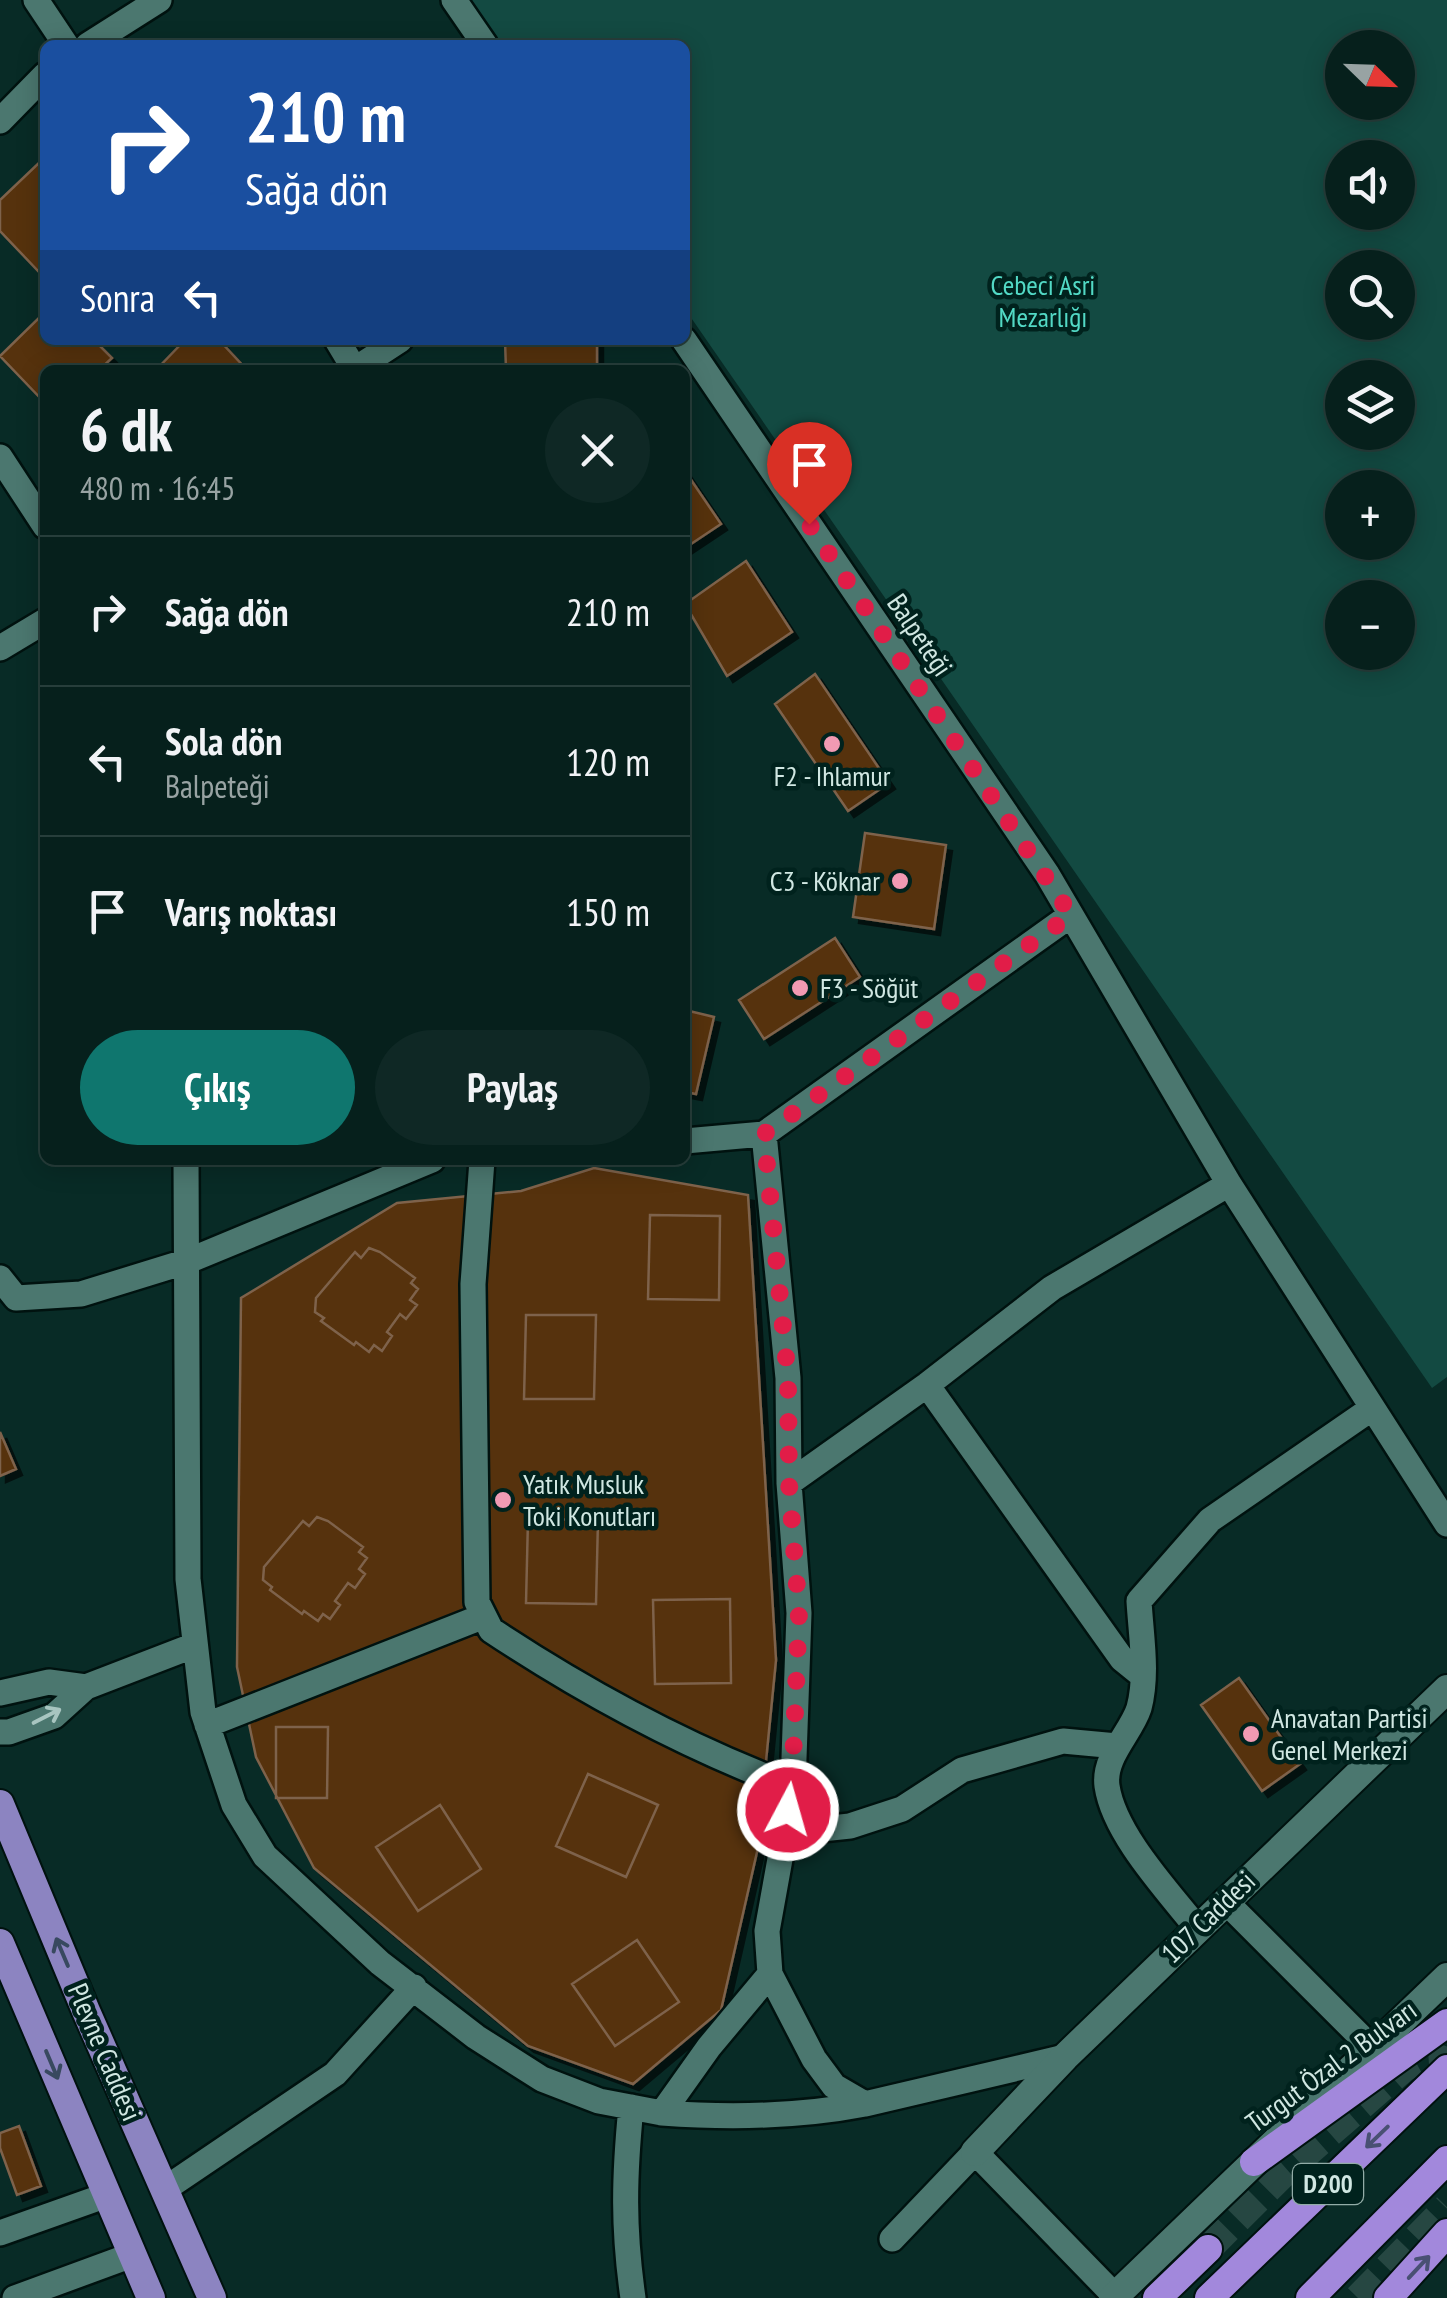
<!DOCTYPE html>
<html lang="tr">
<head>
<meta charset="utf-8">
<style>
  body { margin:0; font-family:"PT Sans Narrow",sans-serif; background:#0f2825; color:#f1f3f6; height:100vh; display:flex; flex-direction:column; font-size:38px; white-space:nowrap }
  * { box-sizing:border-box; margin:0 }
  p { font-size:32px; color:#98a3a3 }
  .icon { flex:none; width:55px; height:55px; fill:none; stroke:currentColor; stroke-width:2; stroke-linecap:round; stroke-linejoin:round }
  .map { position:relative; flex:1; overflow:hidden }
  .panel { position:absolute; left:40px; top:365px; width:650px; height:800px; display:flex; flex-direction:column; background:#06201c; border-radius:15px; box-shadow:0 5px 25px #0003,0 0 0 2px #273e3b }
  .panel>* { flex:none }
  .hud { position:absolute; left:40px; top:40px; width:650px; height:305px; border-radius:15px; box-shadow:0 5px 25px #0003,0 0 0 2px #273e3b; background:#1a4fa0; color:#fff; overflow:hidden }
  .needle { width:65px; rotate:113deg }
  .fabs { position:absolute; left:1325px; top:30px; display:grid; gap:20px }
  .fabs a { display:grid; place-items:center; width:90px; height:90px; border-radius:50%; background:#06201c; box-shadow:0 5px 25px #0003,0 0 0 2px #273e3b; font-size:50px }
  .pin { position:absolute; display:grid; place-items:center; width:85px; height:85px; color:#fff; margin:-102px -42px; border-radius:50% 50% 50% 0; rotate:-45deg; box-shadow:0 0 10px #0007 }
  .pin .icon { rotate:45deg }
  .me { position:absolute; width:110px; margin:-55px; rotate:6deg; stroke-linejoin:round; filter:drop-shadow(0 0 8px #0008) }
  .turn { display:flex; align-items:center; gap:35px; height:210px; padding:0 40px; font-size:45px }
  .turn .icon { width:130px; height:130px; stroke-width:2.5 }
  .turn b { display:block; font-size:70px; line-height:85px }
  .then { display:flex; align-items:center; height:95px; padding:0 40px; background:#0003; gap:20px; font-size:38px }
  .round { display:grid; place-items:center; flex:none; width:105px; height:105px; border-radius:52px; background:#0f2825 }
  .summary { display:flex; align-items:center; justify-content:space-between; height:170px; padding:0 40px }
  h1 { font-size:60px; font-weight:700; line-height:75px }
  .button { display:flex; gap:20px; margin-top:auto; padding:20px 40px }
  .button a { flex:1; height:115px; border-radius:60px; background:#0f766e; color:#fff; font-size:40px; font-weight:700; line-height:115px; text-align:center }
  .button a+a { background:#0f2825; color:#f1f3f6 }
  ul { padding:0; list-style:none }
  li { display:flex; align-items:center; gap:30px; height:150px; padding:0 40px; border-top:2px solid #273e3b }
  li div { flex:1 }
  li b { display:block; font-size:38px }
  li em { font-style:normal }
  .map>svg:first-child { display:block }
  .green { fill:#134a42; fill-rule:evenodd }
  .building { fill:#56320c; stroke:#7e624b; stroke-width:2.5; filter:url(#shadow) }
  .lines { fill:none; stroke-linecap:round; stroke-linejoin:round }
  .trunk-tunnel { stroke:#264742; stroke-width:28; stroke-dasharray:28 14; stroke-linecap:butt }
  .minor-casing { stroke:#00120f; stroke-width:30 }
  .tertiary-casing { stroke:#00120f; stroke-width:32 }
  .primary-casing { stroke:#00120f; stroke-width:32 }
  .trunk-casing { stroke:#00120f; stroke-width:32 }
  .minor { stroke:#4b776f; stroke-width:25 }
  .tertiary { stroke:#4b776f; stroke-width:28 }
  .primary { stroke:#8c84c1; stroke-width:28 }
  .trunk { stroke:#a288dc; stroke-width:28 }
  .oneway { stroke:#a8c5c0 }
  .oneway2 { stroke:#38495f }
  .oneway3 { stroke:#495073 }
  .route { stroke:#e11d48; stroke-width:18; stroke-dasharray:0 32.4 }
  .poi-dot { fill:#f19ab3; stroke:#00221d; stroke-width:4 }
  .labels { text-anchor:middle; stroke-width:9; stroke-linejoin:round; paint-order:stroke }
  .shield { fill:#00221d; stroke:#92aca7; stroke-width:2.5 }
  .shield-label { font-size:25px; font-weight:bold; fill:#d0e7e2 }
  .park-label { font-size:28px; fill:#52d9c5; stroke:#00221d }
  .street-label { font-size:28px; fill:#d0e7e2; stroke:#00221d }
  .poi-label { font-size:28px; fill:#d0e7e2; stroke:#00221d; text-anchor:start }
</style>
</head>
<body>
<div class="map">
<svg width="1447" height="2298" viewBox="0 0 1447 2298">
  <defs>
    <filter id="shadow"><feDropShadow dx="6" dy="6" stdDeviation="0" flood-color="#0009"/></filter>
  </defs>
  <rect width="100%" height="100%" fill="#082b26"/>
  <path class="green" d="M471 0H1447V1377L1432 1388 685 309V45H502ZM1342 48H1398V102H1342ZM1342 158H1398V212H1342ZM1342 268H1398V322H1342ZM1342 378H1398V432H1342ZM1342 488H1398V542H1342ZM1342 598H1398V652H1342Z"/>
  <path class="building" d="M42 160 45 163V266L39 272 0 231V200Z
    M45 312V340H94L112 358 99 370H45V403L0 356Z
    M185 340H219L247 370H156Z
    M505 340H597V370H506Z
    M685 471 721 524 685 548Z
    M746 561 792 632 727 676 685 604Z
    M815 674 889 783 848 811 775 704Z
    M865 833 946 845 934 929 853 917Z
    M835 938 860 977 764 1039 739 1000Z
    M685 1010 714 1017 696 1094 685 1092Z
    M594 1168 748 1195 776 1660 757 1852 721 2010 633 2084 528 2046 314 1868 256 1757 237 1667 241 1298 397 1203 521 1191Z
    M650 1215 720 1216 719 1300 648 1299Z
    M369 1248 380 1252 415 1278 411 1283 418 1289 410 1300 417 1305 406 1319 400 1314 387 1332 392 1336 382 1351 374 1345 369 1352 356 1342 354 1345 321 1321 324 1318 315 1312 316 1298 355 1252 361 1258Z
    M526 1315H596L594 1399H524Z
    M0 1432 16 1469 0 1476Z
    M317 1517 328 1521 363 1547 359 1552 367 1558 359 1569 365 1574 355 1588 348 1583 335 1601 340 1605 330 1619 323 1614 318 1621 304 1611 302 1614 270 1590 272 1587 263 1580 264 1567 303 1521 309 1526Z
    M528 1519 598 1520 596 1604 526 1603Z
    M730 1599 731 1683 655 1684 653 1600Z
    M1239 1678 1300 1764 1262 1791 1201 1705Z
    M276 1727H328L327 1798H276Z
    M588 1774 658 1805 626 1877 556 1846Z
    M440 1805 481 1869 418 1911 376 1847Z
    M637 1940 679 2002 615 2046 572 1984Z
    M19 2126 41 2186 17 2195 0 2148V2133Z"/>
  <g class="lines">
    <path class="trunk-tunnel" d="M1208 2249 1280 2177 1403 2069C1420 2058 1428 2052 1447 2062
      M1358 2298 1447 2207"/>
    <g class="minor-casing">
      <path id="minor" d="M36 0 66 45
        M454 0 485 45
        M88 45 159 0
        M0 121 45 75
        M337 340 355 370
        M684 340 1047 874 1229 1184 1447 1524
        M354 370 400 340
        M0 457 45 526
        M0 648 45 621
        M685 1141 764 1134
        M186 1160 188 1579 203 1712 234 1805 265 1856 380 1963 476 2037 542 2079 599 2101 662 2113 709 2047 770 1974
        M482 1160 473 1284 477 1602 491 1630C586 1693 686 1747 793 1787
        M0 1278 16 1298 81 1294 188 1261 432 1160
        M927 1385 1122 1659 1143 1676
        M789 1483 927 1385 1052 1288 1229 1184
        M0 1693 49 1682 86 1687
        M207 1725 484 1616
        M0 1732H9L54 1716 86 1687 195 1645
        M784 1833 850 1826 902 1809 962 1770 1063 1741 1117 1746
        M1225 1901 1372 2048
        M1197 1928C1167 1890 1114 1834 1107 1786 1103 1757 1131 1733 1139 1708 1148 1674 1141 1636 1139 1601L1210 1520 1371 1409
        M1065 2057 865 2104 834 2086 814 2059 770 1974 767 1931 793 1787 799 1613 789 1483 788 1378 764 1134 1071 915
        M631 2107C624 2178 623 2228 633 2298
        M662 2113C731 2118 798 2117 865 2104
        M165 2189 335 2074 414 1987
        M0 2233 107 2195
        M892 2239 975 2152 1115 2296
        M15 2298 132 2255"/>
    </g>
    <g class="tertiary-casing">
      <path id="tertiary" d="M975 2152 1065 2057 1447 1689
        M1113 2298 1447 1977"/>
    </g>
    <g class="primary-casing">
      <path id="primary" d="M0 1804 86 2011 212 2298
        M0 1943 151 2298"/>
    </g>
    <g class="trunk-casing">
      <path id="trunk" d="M1254 2162 1447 2023
        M1157 2298 1208 2249
        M1209 2298 1447 2069
        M1310 2298 1447 2160
        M1388 2298 1447 2233"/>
    </g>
    <use href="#minor" class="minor"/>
    <use href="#tertiary" class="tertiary"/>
    <use href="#primary" class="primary"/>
    <use href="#trunk" class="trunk"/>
  </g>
  <defs><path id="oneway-shaft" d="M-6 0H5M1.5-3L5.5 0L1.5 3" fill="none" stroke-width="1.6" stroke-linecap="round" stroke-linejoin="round" transform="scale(2.5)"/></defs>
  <use class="oneway" href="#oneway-shaft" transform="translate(47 1716) rotate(-27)"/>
  <g class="oneway2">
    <use href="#oneway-shaft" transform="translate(62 1952) rotate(-113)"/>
    <use href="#oneway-shaft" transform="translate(52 2065) rotate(67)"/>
  </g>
  <g class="oneway3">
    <use href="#oneway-shaft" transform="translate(1377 2137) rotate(136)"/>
    <use href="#oneway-shaft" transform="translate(1419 2267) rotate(-47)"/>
  </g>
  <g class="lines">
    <path class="route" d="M788 1810 792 1787 799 1613 789 1483 788 1378 764 1134 1071 915 809 524"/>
  </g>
  <g class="poi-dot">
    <circle cx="832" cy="744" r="10"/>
    <circle cx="900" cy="881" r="10"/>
    <circle cx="800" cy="988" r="10"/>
    <circle cx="503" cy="1500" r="10"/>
    <circle cx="1251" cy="1734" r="10"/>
  </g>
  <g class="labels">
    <rect class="shield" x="1293" y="2164" width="70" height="40" rx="8"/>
    <g class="shield-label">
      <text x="1328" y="2193">D200</text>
    </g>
    <g class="park-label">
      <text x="1043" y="295">Cebeci Asri<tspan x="1043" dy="32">Mezarlığı</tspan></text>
    </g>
    <g class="street-label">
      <text transform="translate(920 635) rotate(56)" y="10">Balpeteği</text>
      <text transform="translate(1208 1917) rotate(-44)" y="10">107 Caddesi</text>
      <text transform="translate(105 2052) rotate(67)" y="10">Plevne Caddesi</text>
      <text transform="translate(1331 2066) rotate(-36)" y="10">Turgut Özal 2 Bulvarı</text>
    </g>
    <g class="poi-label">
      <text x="832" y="786" text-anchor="middle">F2 - Ihlamur</text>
      <text x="880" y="891" text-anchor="end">C3 - Köknar</text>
      <text x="820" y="998">F3 - Söğüt</text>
      <text x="523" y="1494">Yatık Musluk<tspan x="523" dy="32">Toki Konutları</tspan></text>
      <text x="1271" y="1728">Anavatan Partisi<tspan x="1271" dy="32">Genel Merkezi</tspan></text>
    </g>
  </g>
</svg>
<div class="fabs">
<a><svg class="needle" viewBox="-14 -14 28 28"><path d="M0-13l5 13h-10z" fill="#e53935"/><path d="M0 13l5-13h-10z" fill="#98a3a3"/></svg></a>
<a><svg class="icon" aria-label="sound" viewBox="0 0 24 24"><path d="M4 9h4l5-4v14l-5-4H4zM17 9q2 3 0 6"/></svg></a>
<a><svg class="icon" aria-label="search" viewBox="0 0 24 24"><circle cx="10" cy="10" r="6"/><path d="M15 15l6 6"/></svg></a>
<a><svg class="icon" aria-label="layers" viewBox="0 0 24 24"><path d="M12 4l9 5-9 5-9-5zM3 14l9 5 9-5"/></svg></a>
<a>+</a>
<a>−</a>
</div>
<div class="pin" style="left:809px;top:524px;background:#d93025"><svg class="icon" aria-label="arrive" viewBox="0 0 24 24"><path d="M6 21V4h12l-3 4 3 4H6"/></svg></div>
<svg class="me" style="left:788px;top:1810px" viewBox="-20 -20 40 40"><circle r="17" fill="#e11d48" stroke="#fff" stroke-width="3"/><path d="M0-11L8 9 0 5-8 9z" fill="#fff"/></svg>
<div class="hud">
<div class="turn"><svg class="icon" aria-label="right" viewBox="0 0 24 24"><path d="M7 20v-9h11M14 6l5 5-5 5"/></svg><div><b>210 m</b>Sağa dön</div></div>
<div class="then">Sonra<svg class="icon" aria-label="left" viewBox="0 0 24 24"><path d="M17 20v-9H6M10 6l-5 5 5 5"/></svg></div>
</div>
<section class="panel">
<div class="summary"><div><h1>6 dk</h1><p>480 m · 16:45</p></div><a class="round"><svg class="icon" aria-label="close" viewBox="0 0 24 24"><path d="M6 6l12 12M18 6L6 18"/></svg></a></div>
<ul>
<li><svg class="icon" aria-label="right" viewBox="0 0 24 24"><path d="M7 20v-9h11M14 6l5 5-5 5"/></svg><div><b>Sağa dön</b></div><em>210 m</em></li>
<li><svg class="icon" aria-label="left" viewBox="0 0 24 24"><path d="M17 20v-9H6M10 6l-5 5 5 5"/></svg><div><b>Sola dön</b><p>Balpeteği</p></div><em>120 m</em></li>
<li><svg class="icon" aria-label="arrive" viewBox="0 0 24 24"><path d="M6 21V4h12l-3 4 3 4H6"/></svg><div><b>Varış noktası</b></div><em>150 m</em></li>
</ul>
<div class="button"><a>Çıkış</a><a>Paylaş</a></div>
</section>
</div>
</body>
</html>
